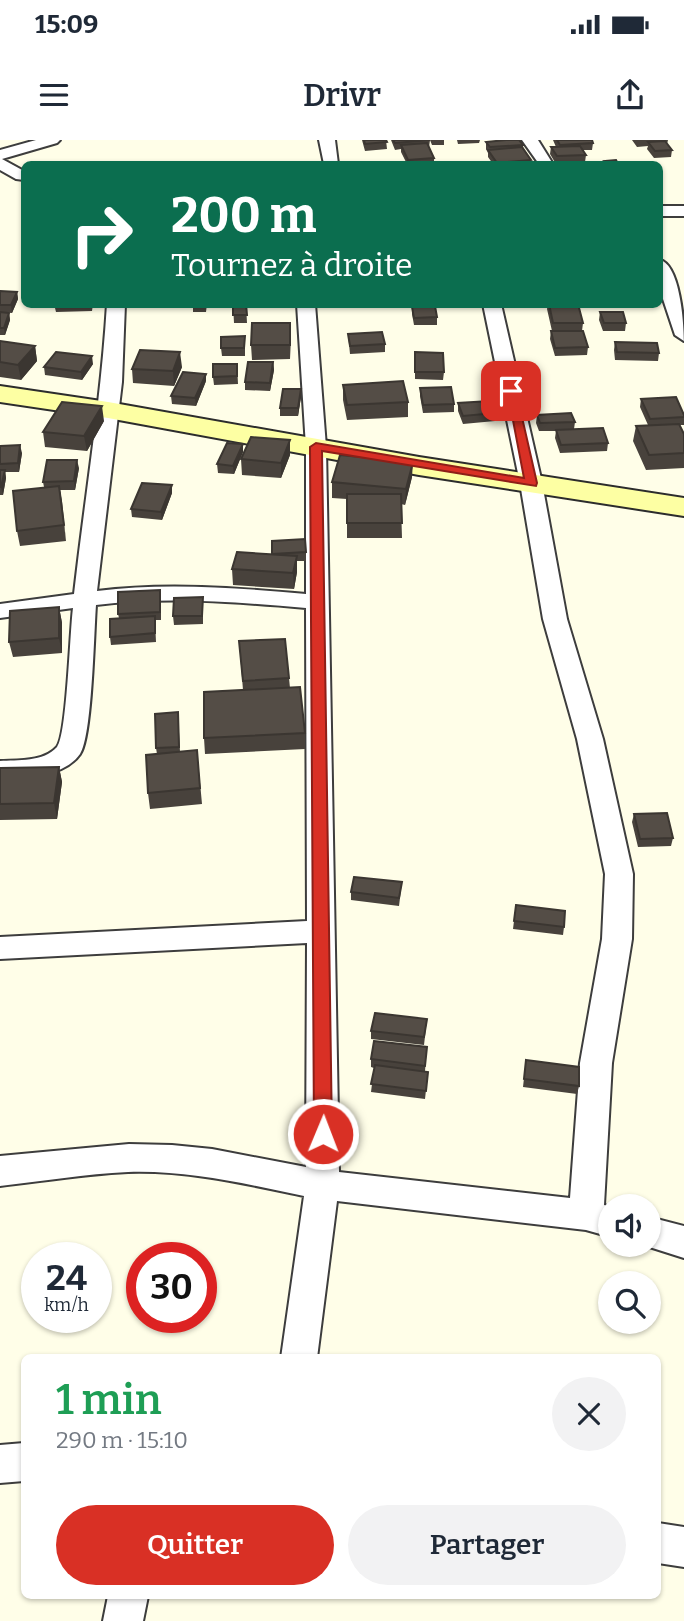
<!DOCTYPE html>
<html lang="fr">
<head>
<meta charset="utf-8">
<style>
  body { margin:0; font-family:Bitter,serif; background:#f2f2f3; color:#1f2937; height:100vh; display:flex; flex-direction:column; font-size:26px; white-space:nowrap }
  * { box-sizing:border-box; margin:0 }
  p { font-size:23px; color:#747a83 }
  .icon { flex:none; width:38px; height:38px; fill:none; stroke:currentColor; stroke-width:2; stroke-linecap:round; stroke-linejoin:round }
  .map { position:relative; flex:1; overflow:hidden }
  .details { position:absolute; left:21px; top:1214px; width:640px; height:245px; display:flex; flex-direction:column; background:#fff; border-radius:10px; box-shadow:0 2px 5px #0004 }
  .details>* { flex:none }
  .top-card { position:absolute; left:21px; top:21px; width:642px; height:147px; border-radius:10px; box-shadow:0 2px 5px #0004; background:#0b6e4f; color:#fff; overflow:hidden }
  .buttons { position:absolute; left:598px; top:1054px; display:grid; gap:14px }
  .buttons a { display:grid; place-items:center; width:63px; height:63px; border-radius:50%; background:#fff; box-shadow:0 2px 5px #0004; font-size:35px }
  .speed { position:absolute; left:21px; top:1102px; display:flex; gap:14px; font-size:35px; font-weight:700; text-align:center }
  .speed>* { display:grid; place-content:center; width:91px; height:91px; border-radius:50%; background:#fff; box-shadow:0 2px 5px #0004; line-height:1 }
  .speed small { font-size:18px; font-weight:400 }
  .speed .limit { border:10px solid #d22; background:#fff; color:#111 }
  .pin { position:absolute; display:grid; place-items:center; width:60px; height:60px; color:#fff; margin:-30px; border-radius:14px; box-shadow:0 4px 10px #0006 }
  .me { position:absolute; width:77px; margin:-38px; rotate:1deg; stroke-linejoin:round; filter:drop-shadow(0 0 5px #0008) }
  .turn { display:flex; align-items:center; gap:24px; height:147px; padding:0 35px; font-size:32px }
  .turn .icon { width:91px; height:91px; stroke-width:2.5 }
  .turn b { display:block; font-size:49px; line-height:60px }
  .round { display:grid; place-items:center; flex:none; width:74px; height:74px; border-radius:37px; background:#f2f2f3 }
  .headline { display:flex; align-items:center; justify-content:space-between; height:119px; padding:0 35px }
  h1 { font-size:42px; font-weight:600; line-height:52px; color:#1e9e55 }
  .primary-button { display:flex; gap:14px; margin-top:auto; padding:14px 35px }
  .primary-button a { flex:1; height:80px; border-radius:42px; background:#d93025; color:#fff; font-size:28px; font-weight:600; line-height:80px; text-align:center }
  .primary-button a+a { background:#f2f2f3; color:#1f2937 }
  .status { display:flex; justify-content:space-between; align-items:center; height:49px; padding:0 35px; background:#fff; direction:ltr }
  .status svg { height:19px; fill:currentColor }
  header { display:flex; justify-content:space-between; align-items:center; height:91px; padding:0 35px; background:#fff; font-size:32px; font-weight:600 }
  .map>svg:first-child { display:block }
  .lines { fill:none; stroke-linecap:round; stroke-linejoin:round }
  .street-casing { stroke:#3d3d3d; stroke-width:4 }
  .secondary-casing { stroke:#2c2c2c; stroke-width:4 }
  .street { fill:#fff; fill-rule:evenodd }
  .secondary { fill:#fdffa3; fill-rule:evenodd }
  .wall { fill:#48423c }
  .shaded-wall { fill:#3b3631 }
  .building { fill:#544d46; stroke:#3b3631; stroke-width:2 }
  .route { fill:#d93025; stroke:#8d1f18; stroke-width:2 }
</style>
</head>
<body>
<div class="status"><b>15:09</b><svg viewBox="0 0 49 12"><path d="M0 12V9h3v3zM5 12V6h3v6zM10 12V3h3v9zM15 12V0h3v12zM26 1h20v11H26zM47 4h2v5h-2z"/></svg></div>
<header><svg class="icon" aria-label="menu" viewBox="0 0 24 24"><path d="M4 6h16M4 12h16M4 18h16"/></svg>Drivr<svg class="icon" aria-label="share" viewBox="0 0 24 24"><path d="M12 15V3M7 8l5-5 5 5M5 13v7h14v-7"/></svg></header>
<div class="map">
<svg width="684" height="1481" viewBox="0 0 684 1481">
  <rect width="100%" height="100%" fill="#fffee8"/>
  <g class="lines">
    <g class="street-casing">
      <path id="street" d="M36 0H60L57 3 2 19 24 31V40L16 39 0 30V10Z
        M319 0H335L338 24H324Z
        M522 0H538L553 24H539Z
        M660 66H684V76H660Z
        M660 120C680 125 684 183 684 201L675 195 660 150Z
        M107 164H125L122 242 97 451C166 442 238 448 306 454V307L297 164H315L326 307 339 1032 570 1058 580 923 602 799 605 734 577 599 543 479 520 343 483 164H501L542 343 567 479 603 599 633 734 632 799 612 923 604 1065 611 1067V1097L586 1090 337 1061 317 1218H281L304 1056C246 1044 188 1030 128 1032 86 1034 43 1041 0 1046V1016L129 1004 172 1005 212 1009 306 1027 307 803 0 819V797L307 781 306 468C237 462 165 456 96 465 94 492 92 598 80 614 64 637 25 638 0 639V621C17 620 44 622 57 607 67 595 70 491 73 468L0 478V464L74 454C85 357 101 262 107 164Z
        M649 1077 684 1086V1118L640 1104H649Z
        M24 1303V1341L0 1343V1305Z
        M658 1383 684 1387V1427L658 1423Z
        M108 1456H148L143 1481H103Z"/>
    </g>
    <g class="secondary-casing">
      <path id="secondary" d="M0 246 108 262 419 317 684 358V376L419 335 108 278 0 262Z"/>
    </g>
    <use href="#street" class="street"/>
    <use href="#secondary" class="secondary"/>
  </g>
  <path class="wall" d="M362 0H386L387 9 365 11Z
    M391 0H430L429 7 434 18V24H407L401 12V9L395 10Z
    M430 0H444V5H432Z
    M457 0H480L479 3 458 4Z
    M553 0H592L593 3 592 10H583L586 15 585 22 556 24 550 14 551 7H556Z
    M632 0H668L667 4 672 10 671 17 654 18 647 9 648 6 637 7Z
    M486 2 523 5V7L531 20V24H493L488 17V13L486 9Z
    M0 151 17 152 18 159 12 173 0 172Z
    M54 164H93L92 171 56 172Z
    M193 164H207L206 172H193Z
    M233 164H246L247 183H234Z
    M548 164H578L583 183 582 191H552L547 169Z
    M412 167 437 177V185H414L412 174Z
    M0 172 9 173 10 180 5 195H0Z
    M600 172 626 183 625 191H603L599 180Z
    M551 191 588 207 587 215 555 216 550 199Z
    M348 194 385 204V212L350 214Z
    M245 196V216H222L221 208Z
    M291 198 290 219 252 220 251 205Z
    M0 201 35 206 37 221 21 240 0 237Z
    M615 202 659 213 658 221 615 220 614 210Z
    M415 212 444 232 443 240 415 239Z
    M273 222 274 230 270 251 245 250V242Z
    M93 224 82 240 45 235 44 227Z
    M237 224 238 244 214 245 213 237Z
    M182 227 174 246 133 243 132 229Z
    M206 241 196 266 172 264 171 256Z
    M343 245 408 262V277L347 280 343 260Z
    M420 248 454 264V272L423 273 420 256Z
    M301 249V257L298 276H280V268Z
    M641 259 684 275V285H680L684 294V328L646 330 633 301 636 286 648 285 640 267Z
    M458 263 496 273 495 281 463 284 458 271Z
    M537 275 575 282 574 289 608 303 607 311 560 313 555 298 556 291H539L536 283Z
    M104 281 87 311 45 307 43 292Z
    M290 300V315L281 338 242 335 241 319Z
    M243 304V312L234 334 218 333 217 324Z
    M0 306 22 313 19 332H5L6 338 3 355H0Z
    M79 328 75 350H60L66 401 20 406 17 391 44 347 43 342Z
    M412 337 405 365 401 364 402 398H347V359L332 358V342Z
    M172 345V353L162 380 132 377 131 369Z
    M272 401 306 412V421H297V432L294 449 233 445 232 429 272 414Z
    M203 457V484L174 485 173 476Z
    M161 458V480H155L156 502 111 505 110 497 119 478 118 474Z
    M59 467 62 483V513L13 517 9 502Z
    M239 501 289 538 290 548 305 593V609L205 614 204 598 243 550Z
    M178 572 180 612 197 610 202 664 150 669 148 653 157 614 156 608Z
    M59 627 62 642 57 679 0 680V628Z
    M634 674 673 698 671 706 638 707 632 682Z
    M402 742 399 766 351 760V752Z
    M516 765 564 787 563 795 513 789Z
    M427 879 424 905 371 899V891Z
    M427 907 425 931 428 932 425 959 371 952 374 928 371 927V919Z
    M526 920 579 946 577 954 523 947Z"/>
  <path class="shaded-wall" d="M17 152 18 159 12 173 11 165Z
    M9 173 10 180 5 195 4 188Z
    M35 206 37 221 21 240 18 225Z
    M180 212 182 227 174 246 173 231Z
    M92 216 93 224 82 240 81 232Z
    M273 222 274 230 270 251V243Z
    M206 234V241L196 266 195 258Z
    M301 249V257L298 276V268Z
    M102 266 104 281 87 311 84 296Z
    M290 300V315L281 338V323Z
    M243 304V312L234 334 233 326Z
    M20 305 22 313 19 332 18 323Z
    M77 320 79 328 75 350 74 341Z
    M413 322 412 337 405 365 406 349Z
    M5 330 6 338 3 355 1 347Z
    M172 345V353L162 380 161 372Z
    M59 346 62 361 66 401 64 385Z
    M297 416V432L294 449 293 433Z
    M59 467 62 483V513L59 498Z
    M59 627 62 642 57 679 54 663Z"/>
  <path class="building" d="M364 0H386L387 2 365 4Z
    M393 0H430L395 3Z
    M506 0H519L523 5 490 7 486 2Z
    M557 0H592L593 3 560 5Z
    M665 1 672 10 655 11 648 2Z
    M427 3 434 18 408 20 401 5Z
    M580 6 586 15 557 16 551 7Z
    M522 7 531 20 497 23 488 10Z
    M616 20 618 24H606L604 21Z
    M0 151 17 152 11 165H0Z
    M233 164H246L247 175H233Z
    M549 164H578L583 183H553Z
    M435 166 437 177 414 178 412 167Z
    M0 172 9 173 4 188H0Z
    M600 172H623L626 183H604Z
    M252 183H290V205H251Z
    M551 191H583L588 207 555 208Z
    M382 192 385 204 350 206 348 194Z
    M245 196 244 208H221V197Z
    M0 201 35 206 18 225 0 222Z
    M615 202 657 203 659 213 617 212Z
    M140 210 180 212 173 231 132 229Z
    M56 212 92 216 81 232 44 227Z
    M415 212 443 213 444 232H415Z
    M248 222H273L270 243 245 242Z
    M213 224H237V236L213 237Z
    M183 232 206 234 195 258 171 256Z
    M403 241 408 262 347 265 343 245Z
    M451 247 454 264 423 265 420 248Z
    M283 249H301L298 268H280Z
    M676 257 684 275V277L650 279 641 259Z
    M490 261 496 273 463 276 458 263Z
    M62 262 102 266 84 296 43 292Z
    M571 273 575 282 540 283 537 275Z
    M679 284 684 294V313L649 315 636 286Z
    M603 288 608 303 561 305 556 290Z
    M251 297 290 300 281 323 241 319Z
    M227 303 243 304 233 326 217 324Z
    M20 305 18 323 0 324V306Z
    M340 315 413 322 406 349 332 342Z
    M47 320H77L74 341 43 342Z
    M0 330H5L1 347H0Z
    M142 343 172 345 161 372 131 369Z
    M59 346 64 385 17 391 13 351Z
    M347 354H401L402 383H347Z
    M305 399 306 412 272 414V401Z
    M237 412 297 416 293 433 232 429Z
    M160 450V472L118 474V452Z
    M203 457 202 476H173L174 458Z
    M59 467V498L9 502 10 471Z
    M155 476V493L110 497V479Z
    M285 499 289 538 243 541 239 501Z
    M300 547 305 593 204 598V552Z
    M178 572 179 607 156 608 155 574Z
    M197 610 200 648 148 653 146 615Z
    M59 627 54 663 0 664V628Z
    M667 673 673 698 640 699 634 674Z
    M354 737 402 742 399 758 351 752Z
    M516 765 565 771 564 787 514 781Z
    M375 873 427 879 424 897 371 891Z
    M374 901 427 907 425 926 371 919Z
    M526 920 579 927V946L524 939Z
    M375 925 428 932 426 951 371 944Z"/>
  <path class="route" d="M507 249 516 251 537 343 536 346 322 311 332 994 329 1000 323 1002 316 1000 314 994 310 307 316 303 524 338Z"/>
</svg>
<div class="buttons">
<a><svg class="icon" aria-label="sound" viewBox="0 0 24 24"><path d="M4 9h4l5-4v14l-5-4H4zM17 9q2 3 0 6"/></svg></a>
<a><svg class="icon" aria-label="search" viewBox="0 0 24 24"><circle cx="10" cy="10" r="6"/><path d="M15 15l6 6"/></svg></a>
</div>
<div class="speed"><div>24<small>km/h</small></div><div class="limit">30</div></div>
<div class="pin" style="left:511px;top:251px;background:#d93025"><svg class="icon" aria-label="arrive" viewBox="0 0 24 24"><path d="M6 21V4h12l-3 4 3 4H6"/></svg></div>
<svg class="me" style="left:323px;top:994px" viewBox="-20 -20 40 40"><circle r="17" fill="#d93025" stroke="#fff" stroke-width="3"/><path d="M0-11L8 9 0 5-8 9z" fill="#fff"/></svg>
<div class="top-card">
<div class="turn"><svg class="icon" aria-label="right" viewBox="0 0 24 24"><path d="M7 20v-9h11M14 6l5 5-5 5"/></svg><div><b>200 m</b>Tournez à droite</div></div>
</div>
<section class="details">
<div class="headline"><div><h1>1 min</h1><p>290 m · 15:10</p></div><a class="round"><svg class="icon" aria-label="close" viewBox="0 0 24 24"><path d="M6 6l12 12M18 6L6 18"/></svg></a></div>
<div class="primary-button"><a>Quitter</a><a>Partager</a></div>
</section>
</div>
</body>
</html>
